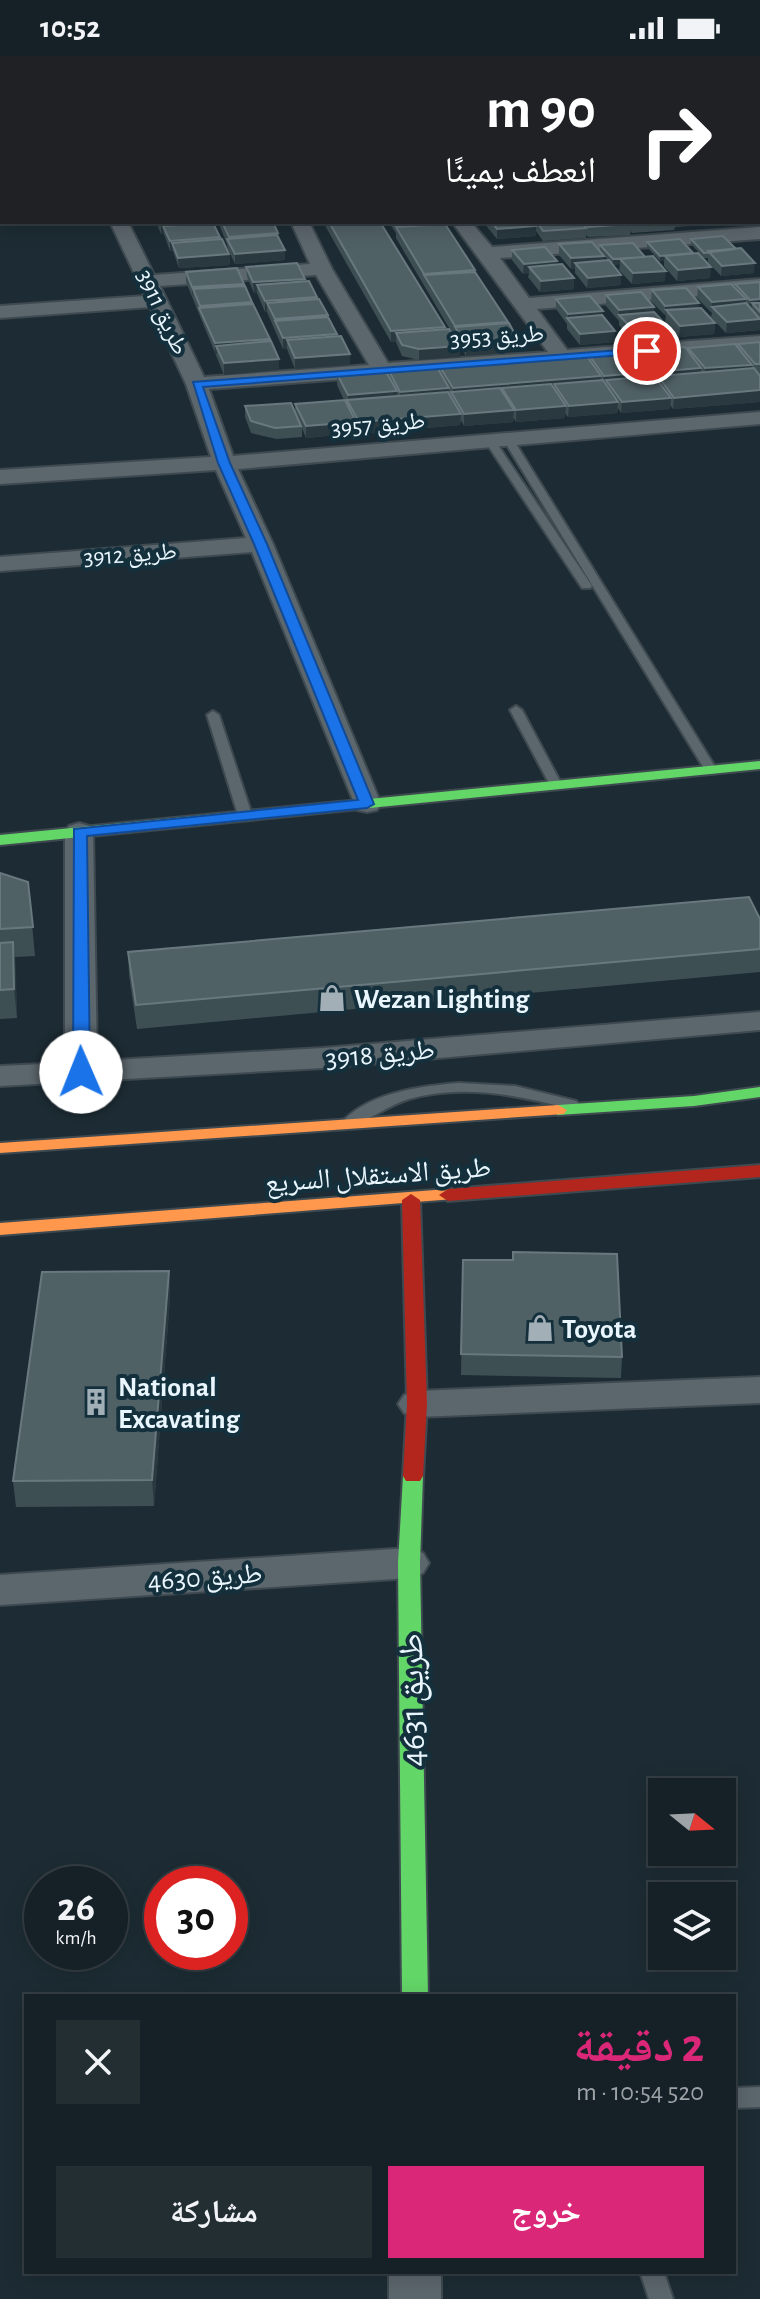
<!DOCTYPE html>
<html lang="ar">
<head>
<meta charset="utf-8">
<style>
  body { margin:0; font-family:"Alegreya Sans","Noto Naskh Arabic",sans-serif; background:#232e33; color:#f1f3f6; direction:rtl; height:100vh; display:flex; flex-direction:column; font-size:30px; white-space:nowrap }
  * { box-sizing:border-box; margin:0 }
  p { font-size:26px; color:#9ea3a7 }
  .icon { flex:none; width:44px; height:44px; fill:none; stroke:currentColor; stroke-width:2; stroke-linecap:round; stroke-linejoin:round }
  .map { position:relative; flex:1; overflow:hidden; direction:ltr }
  .panel { position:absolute; left:24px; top:1938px; width:712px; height:280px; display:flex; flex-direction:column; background:#162127; border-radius:0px; box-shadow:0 4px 20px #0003,0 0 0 2px #353e44; direction:rtl }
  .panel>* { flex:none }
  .hud { position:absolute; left:0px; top:0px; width:760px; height:168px; box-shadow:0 4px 20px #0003,0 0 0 2px #353e44; direction:rtl; background:#202124; color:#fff; overflow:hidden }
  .needle { width:52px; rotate:108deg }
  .controls { position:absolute; left:648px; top:1722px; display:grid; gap:16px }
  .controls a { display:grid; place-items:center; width:88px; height:88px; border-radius:0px; background:#162127; box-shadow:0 4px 20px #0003,0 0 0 2px #353e44; font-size:40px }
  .speed { position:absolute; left:24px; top:1810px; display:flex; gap:16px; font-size:40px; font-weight:700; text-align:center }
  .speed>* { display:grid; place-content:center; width:104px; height:104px; border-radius:50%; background:#162127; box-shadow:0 4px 20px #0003,0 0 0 2px #353e44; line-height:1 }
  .speed small { font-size:20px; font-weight:400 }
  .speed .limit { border:12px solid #d22; background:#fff; color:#111 }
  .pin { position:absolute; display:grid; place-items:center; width:68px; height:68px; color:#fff; margin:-34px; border:4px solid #fff; border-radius:50%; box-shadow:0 2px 8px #0007 }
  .me { position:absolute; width:88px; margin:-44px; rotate:359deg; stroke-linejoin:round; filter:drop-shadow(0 0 6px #0008) }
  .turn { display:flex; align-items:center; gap:28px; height:168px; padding:0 32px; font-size:36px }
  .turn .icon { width:104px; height:104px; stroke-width:2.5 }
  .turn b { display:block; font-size:56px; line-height:68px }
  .round { display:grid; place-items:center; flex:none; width:84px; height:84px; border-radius:0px; background:#232e33 }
  .headline { display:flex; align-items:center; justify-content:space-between; height:136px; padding:0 32px }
  h1 { font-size:48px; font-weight:700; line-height:60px; color:#db2777 }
  .button { display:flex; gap:16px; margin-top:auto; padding:16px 32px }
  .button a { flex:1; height:92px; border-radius:0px; background:#db2777; color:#fff; font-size:32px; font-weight:700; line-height:92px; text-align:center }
  .button a+a { background:#232e33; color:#f1f3f6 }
  .status { display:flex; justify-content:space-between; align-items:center; height:56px; padding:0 40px; background:#162127; direction:ltr }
  .status svg { height:22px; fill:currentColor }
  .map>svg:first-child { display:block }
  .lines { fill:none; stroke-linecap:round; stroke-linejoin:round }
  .lane-casing { stroke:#3e4950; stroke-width:4 }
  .street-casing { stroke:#3e4950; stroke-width:4 }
  .fast-casing { stroke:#3e4950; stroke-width:4 }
  .slow-casing { stroke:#3e4950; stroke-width:4 }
  .jam-casing { stroke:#3e4950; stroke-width:4 }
  .lane { fill:#5c676d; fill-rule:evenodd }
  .street { fill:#5c676d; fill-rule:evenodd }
  .fast { fill:#63d668; fill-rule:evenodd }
  .slow { fill:#ff974d; fill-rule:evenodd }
  .jam { fill:#b3261e; fill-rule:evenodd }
  .wall { fill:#3e4f54 }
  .shaded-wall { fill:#29393f }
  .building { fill:#506166; stroke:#68787e; stroke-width:2 }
  .route { fill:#1a73e8; stroke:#114b97; stroke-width:2 }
  .labels { text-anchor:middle; stroke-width:8; stroke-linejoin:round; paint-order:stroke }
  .far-street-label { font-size:24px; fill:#e9f6fd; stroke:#14303d }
  .poi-label { font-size:28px; font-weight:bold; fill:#e9f6fd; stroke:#14303d; text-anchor:start }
  .street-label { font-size:28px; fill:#e9f6fd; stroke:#14303d }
  .near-street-label { font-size:34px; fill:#e9f6fd; stroke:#14303d }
</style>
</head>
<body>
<div class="status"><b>10:52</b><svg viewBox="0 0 49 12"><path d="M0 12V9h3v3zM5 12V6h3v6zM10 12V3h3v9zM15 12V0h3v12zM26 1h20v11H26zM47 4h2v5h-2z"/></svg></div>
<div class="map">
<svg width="760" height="2243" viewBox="0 0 760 2243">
  <rect width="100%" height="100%" fill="#1d2c34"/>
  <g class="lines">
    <g class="lane-casing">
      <path id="lane" d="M504 381 513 383 717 714 716 717 711 718 705 714 503 383Z
        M486 383H494L592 530 590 532H582L485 385Z
        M516 650 522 654 562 729 561 732H551L550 729 510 654Z
        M213 655 219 659 252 759 250 762 245 763 238 759 207 659Z
        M459 1027 515 1030 576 1045 579 1048 571 1053C518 1039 463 1028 409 1043 389 1049 372 1063 352 1069L344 1064C372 1036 422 1030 459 1027Z
        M760 2031V2051L734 2052V2032Z
        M640 2216H664L673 2243H649Z"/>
    </g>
    <g class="street-casing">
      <path id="street" d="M121 0H138L140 2H123Z
        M527 0H545L547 2H529Z
        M758 19H760V29H758Z
        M0 41H2V51H0Z
        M758 48 760 49V60L758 59Z
        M0 122H2V132H0Z
        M110 166H128L154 219 310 208 291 166H309L332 213 388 307 548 296 452 166H471L492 191 760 171V183L500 202 529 242 760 223V235L537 253 567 294 760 280V292L209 333 233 400 760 356V368L238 413 273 488 381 748 377 754 367 756 357 754 252 496 0 515V501L246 482 216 414 0 428V414L211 401 186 328 150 251 0 262V250L145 240ZM316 219 369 309 204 321 160 230Z
        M79 767 89 770 93 776 97 1005 323 992 760 956V974L323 1012 0 1030V1010L65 1007V776L69 770Z
        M760 1321V1347L417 1361 404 1357 398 1348 404 1339 417 1335Z
        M409 1492 423 1497 429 1507 423 1517 409 1522 0 1549V1519Z
        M389 2216H441V2243H389Z"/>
    </g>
    <g class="fast-casing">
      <path id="fast" d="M760 705V713L0 789V779Z
        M760 1031V1041L694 1050 558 1059 549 1054 558 1049 694 1040Z
        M413 1413 420 1415 423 1420 420 1507 428 1940H402L398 1507 403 1420 406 1415Z"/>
    </g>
    <g class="slow-casing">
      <path id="slow" d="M558 1049 567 1054 564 1058 0 1097V1087Z
        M448 1133 457 1139 454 1143 0 1179V1167Z"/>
    </g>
    <g class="jam-casing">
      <path id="jam" d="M760 1109V1121L448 1145 439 1139 448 1133Z
        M411 1138 420 1144 427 1348 423 1420 420 1425H406L403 1420 407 1348 402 1144Z"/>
    </g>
    <use href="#lane" class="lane"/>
    <use href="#street" class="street"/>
    <use href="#fast" class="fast"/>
    <use href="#slow" class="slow"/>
    <use href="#jam" class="jam"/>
  </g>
  <path class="wall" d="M758 68H760V107L758 104Z
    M2 72V98H1L2 123H0V73Z
    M758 118H760V165H758Z
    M156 166H210L229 198 230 209 179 212 173 195H170L164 178H161Z
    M218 166H273L285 194V204L235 208 228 193 227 188Z
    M323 166H380L445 271V273L455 282 396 182V177L388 166H443V168L508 266 514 289 507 297 466 300 460 290V301L419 304 402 300 396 286H391Z
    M483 166H715V168L675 171 674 174 632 177 631 175 630 179 588 181 586 179V182L543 185 536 175V180L497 183Z
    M720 166H749L722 168Z
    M691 183 754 217 721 220 708 206V202H704L691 188Z
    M647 186 710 222 677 225 664 210V205H660L647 191Z
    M559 188 604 200V205L608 204 600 195V189L665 225 632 228 619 214 620 208 613 209 621 219V229L587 232 575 217V213H571L559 199Z
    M512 194 556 208 574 222V233L540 236 528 221 529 218H523L512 204Z
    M246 211 305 225 328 261 350 309 295 313 287 293H283L267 256H265L257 237H254L247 221Z
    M186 216 244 230 279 303V314L224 319 186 226Z
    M760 226V274L726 277 711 261 712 257 697 242 698 231 734 232 735 228Z
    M652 234 699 252 715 267 714 278 679 281 665 265 666 260 651 245Z
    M606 239 654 251V256L667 282 632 286 619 269V265L606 250Z
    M556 243 603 255V260L615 275V286L580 289 567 273V268L556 253Z
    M760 286V346L673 353 670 349V353L621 357 618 352 617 357 568 361 565 357V362L516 366 514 362 513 366 464 370 461 364 460 369 359 378 356 372V377L306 382 302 372V381L276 383 251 377 245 361V350L295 357V348L344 344 337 329V318L389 320V315L440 316V311L589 303V299L638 298V295H688V292H738V288Z
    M0 817 28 826 35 900 15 901 17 962 0 963Z
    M760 863V916L137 973 129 919 128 896Z
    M513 1196 622 1301 621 1322 461 1319 463 1204H512Z
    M169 1215 170 1241 154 1450 16 1451 13 1425Z"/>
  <path class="shaded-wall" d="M191 166H210L211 175 163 170 164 178H161V168Z
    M431 166H443V175L398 173V169Z
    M536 170V180L497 183V173Z
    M220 181V192L172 187 173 195H170V185Z
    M285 194V204L235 208V198Z
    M229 198 230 209 179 212 178 202Z
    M604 200V210L575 207V213H571V202Z
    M660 200H665L664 205H660Z
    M613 203H620V208L613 209Z
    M557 205 556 216 529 211V218H523L524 208Z
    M755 207 754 217 721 220 722 210Z
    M711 211 710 222 677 225 678 214Z
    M475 214V224L424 220V218Z
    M666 215 665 225 632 228 633 217Z
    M621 219V229L587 232 588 222Z
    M574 222V233L540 236 541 225Z
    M305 223V233L257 229V237H254L253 226Z
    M244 228 245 238 193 233 192 242V231Z
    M317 241V252L267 247V256H265V245Z
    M746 243 745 254 712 251 711 257 712 246Z
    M760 243V253L752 247 751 254H749L750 244Z
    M252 246 253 257 200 252V250Z
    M699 247V258L666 254 665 261V250Z
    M654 251 653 262 619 259V265V254Z
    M603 255V266L568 263V258Z
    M328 259V270L275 266V263Z
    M760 263V274L726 277 727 266Z
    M508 266V277L455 271V281V270Z
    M715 267 714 278 679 281 680 270Z
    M445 271V282L396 277V286H391V275Z
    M668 271 667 282 632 286 633 274Z
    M615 275V286L580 289V278Z
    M337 278V289L287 284V293H283V282Z
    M515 278 514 289 507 297 466 300V289Z
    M270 283V294L216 290 217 298H215V287Z
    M460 290V301L419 304V293Z
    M350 298V309L295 313V302Z
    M279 303V314L224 319V307Z
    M752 309 751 320 704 324 705 312Z
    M701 312 700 323 658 320 657 326 653 327 654 316Z
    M652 316 651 327 606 324V331H603L604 320Z
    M601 320 600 331 554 328V335L502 332V339H453V332Z
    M449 332V343L400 347V336Z
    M760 334V346L673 353 674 342Z
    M397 335V347L348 344V339Z
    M671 342 670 353 621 357 622 346Z
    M618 346 617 357 568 361 569 350Z
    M566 350 565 362 516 366V354Z
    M514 354 513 366 464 370V358Z
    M461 358 460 369 359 378V366Z
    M356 366V377L306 382V370Z
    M13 886 16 915 17 962 14 933Z
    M169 1215 170 1241 154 1450 152 1424Z"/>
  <path class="building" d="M758 68H760V83H758Z
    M2 72V88H0V73Z
    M0 94 2 106V113H0Z
    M758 118H760V134H758Z
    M160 166H191L161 168Z
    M222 166H273L278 177 229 181Z
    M329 166H380L445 271 391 275Z
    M396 166H431L398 169Z
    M492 166H533L536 170 497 173Z
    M537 166H582L586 172 543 175Z
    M585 166H629L631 168 588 171Z
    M213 167 220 181 170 185 163 170Z
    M445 168 475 214 424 218 396 171Z
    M277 179 285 194 235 198 227 183Z
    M723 180 736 193 704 197 691 183Z
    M222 183 229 198 178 202 172 187Z
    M680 183 693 197 660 200 647 186Z
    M592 186 604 200 571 202 559 188Z
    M633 187 645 201 613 203 600 189Z
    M545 191 557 205 524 208 512 194Z
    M741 192 755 207 722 210 708 195Z
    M698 197 711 211 678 214 665 200Z
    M653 200 666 215 633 217 620 203Z
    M609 204 621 219 588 222 575 207Z
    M297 207 305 223 253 226 246 211Z
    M562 208 574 222 541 225 529 211Z
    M237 212 244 228 192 231 186 216Z
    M475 216 508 266 455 270 424 219Z
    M309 225 317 241 265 245 257 229Z
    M760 226V243L750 244 735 228Z
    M731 228 746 243 712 246 698 231Z
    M245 230 252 246 200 250 193 233Z
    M686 232 699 247 665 250 652 234Z
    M641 236 654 251 619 254 606 239Z
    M590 240 603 255 568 258 556 243Z
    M319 243 328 259 275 263 267 247Z
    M746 247 760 263 727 266 712 251Z
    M752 247H760V256Z
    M253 248 270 283 215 287 199 252Z
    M701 252 715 267 680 270 666 254Z
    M654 256 668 271 633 274 619 259Z
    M602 259 615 275 580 278 567 262Z
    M328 261 337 278 283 282 275 265Z
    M509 267 515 278 508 286 466 289 455 271Z
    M449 273 460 290 419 293 402 289 396 277Z
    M341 280 350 298 295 302 287 284Z
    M271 285 279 303 224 307 216 290Z
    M760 286V308H755L738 288Z
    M735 288 752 309 705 312 688 292Z
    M685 291 701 312 654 316 638 295Z
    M636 295 652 316 604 320 589 299Z
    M586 299 601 320 453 332 440 311Z
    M437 311 449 332 400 336 389 315Z
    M754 312 760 320V334L674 342 658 320Z
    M385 314 397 335 348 339 337 318Z
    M654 320 671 342 622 346 606 324Z
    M603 324 618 346 569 350 554 328Z
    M551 328 566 350 516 354 502 332Z
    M500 332 514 354 464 358 451 336Z
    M448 336 461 358 359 366 347 344Z
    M345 344 356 366 306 370 295 348Z
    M291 347 301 370 275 372 251 365 245 350Z
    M0 817 28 826 33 871 0 873Z
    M749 841 760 863V893L136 949 128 896Z
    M13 886 14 933 0 934V887Z
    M513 1196 617 1198 622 1301 461 1298 463 1204H513Z
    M169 1215 152 1424 13 1425 42 1216Z"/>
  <path class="route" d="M647 292 652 295 650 297 203 331 230 407 267 488 374 748 367 752 87 780 90 1016 88 1019H75L73 1016 74 773 358 744 254 488 218 407 193 326Z"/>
  <defs>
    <g id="shop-bare" transform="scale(2.16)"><path d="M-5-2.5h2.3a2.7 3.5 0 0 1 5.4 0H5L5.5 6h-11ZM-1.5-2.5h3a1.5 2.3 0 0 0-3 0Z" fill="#a2afb7" stroke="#14303d" stroke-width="2.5" paint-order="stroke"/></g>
    <g id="building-bare" transform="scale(2.16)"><path d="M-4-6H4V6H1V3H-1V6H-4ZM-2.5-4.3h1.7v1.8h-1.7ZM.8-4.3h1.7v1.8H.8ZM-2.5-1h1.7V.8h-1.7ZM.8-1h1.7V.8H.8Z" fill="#a2afb7" stroke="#14303d" stroke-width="2.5" paint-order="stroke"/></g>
  </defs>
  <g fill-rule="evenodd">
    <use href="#shop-bare" x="332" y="942"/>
    <use href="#shop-bare" x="540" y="1272"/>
    <use href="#building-bare" x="96" y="1346"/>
  </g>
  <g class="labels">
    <g class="far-street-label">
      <text transform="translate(163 256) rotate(65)" y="8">طريق 3911</text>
      <text transform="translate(497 280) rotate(-4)" y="8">طريق 3953</text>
      <text transform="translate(378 368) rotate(-5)" y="8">طريق 3957</text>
      <text transform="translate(130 498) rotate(-4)" y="8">طريق 3912</text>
    </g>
    <g class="poi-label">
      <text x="354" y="952">Wezan Lighting</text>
      <text x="562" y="1282">Toyota</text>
      <text x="118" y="1340">National<tspan x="118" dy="32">Excavating</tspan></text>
    </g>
    <g class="street-label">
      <text transform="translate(380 997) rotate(-5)" y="10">طريق 3918</text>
      <text transform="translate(378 1118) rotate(-4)" y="10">طريق الاستقلال السريع</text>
      <text transform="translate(205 1520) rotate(-4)" y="10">طريق 4630</text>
    </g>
    <g class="near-street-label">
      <text transform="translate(411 1644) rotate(-91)" y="12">طريق 4631</text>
    </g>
  </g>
</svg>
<div class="controls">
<a><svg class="needle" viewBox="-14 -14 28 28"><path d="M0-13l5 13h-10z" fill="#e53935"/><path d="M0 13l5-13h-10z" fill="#9ea3a7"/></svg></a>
<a><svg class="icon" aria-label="layers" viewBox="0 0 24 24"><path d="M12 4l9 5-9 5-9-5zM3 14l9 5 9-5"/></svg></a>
</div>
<div class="speed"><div>26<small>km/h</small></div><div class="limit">30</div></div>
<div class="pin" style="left:647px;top:295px;background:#d93025"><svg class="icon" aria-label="arrive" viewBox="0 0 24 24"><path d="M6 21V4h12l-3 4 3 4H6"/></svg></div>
<svg class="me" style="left:81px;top:1016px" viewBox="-20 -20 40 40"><circle r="19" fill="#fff"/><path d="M0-13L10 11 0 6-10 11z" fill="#1a73e8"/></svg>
<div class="hud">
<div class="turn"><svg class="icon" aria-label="right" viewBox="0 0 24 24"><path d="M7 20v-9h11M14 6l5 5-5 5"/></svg><div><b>90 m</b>انعطف يمينًا</div></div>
</div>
<section class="panel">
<div class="headline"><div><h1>2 دقيقة</h1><p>520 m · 10:54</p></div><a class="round"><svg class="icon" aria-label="close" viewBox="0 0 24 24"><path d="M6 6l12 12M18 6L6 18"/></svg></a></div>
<div class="button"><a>خروج</a><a>مشاركة</a></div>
</section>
</div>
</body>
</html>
